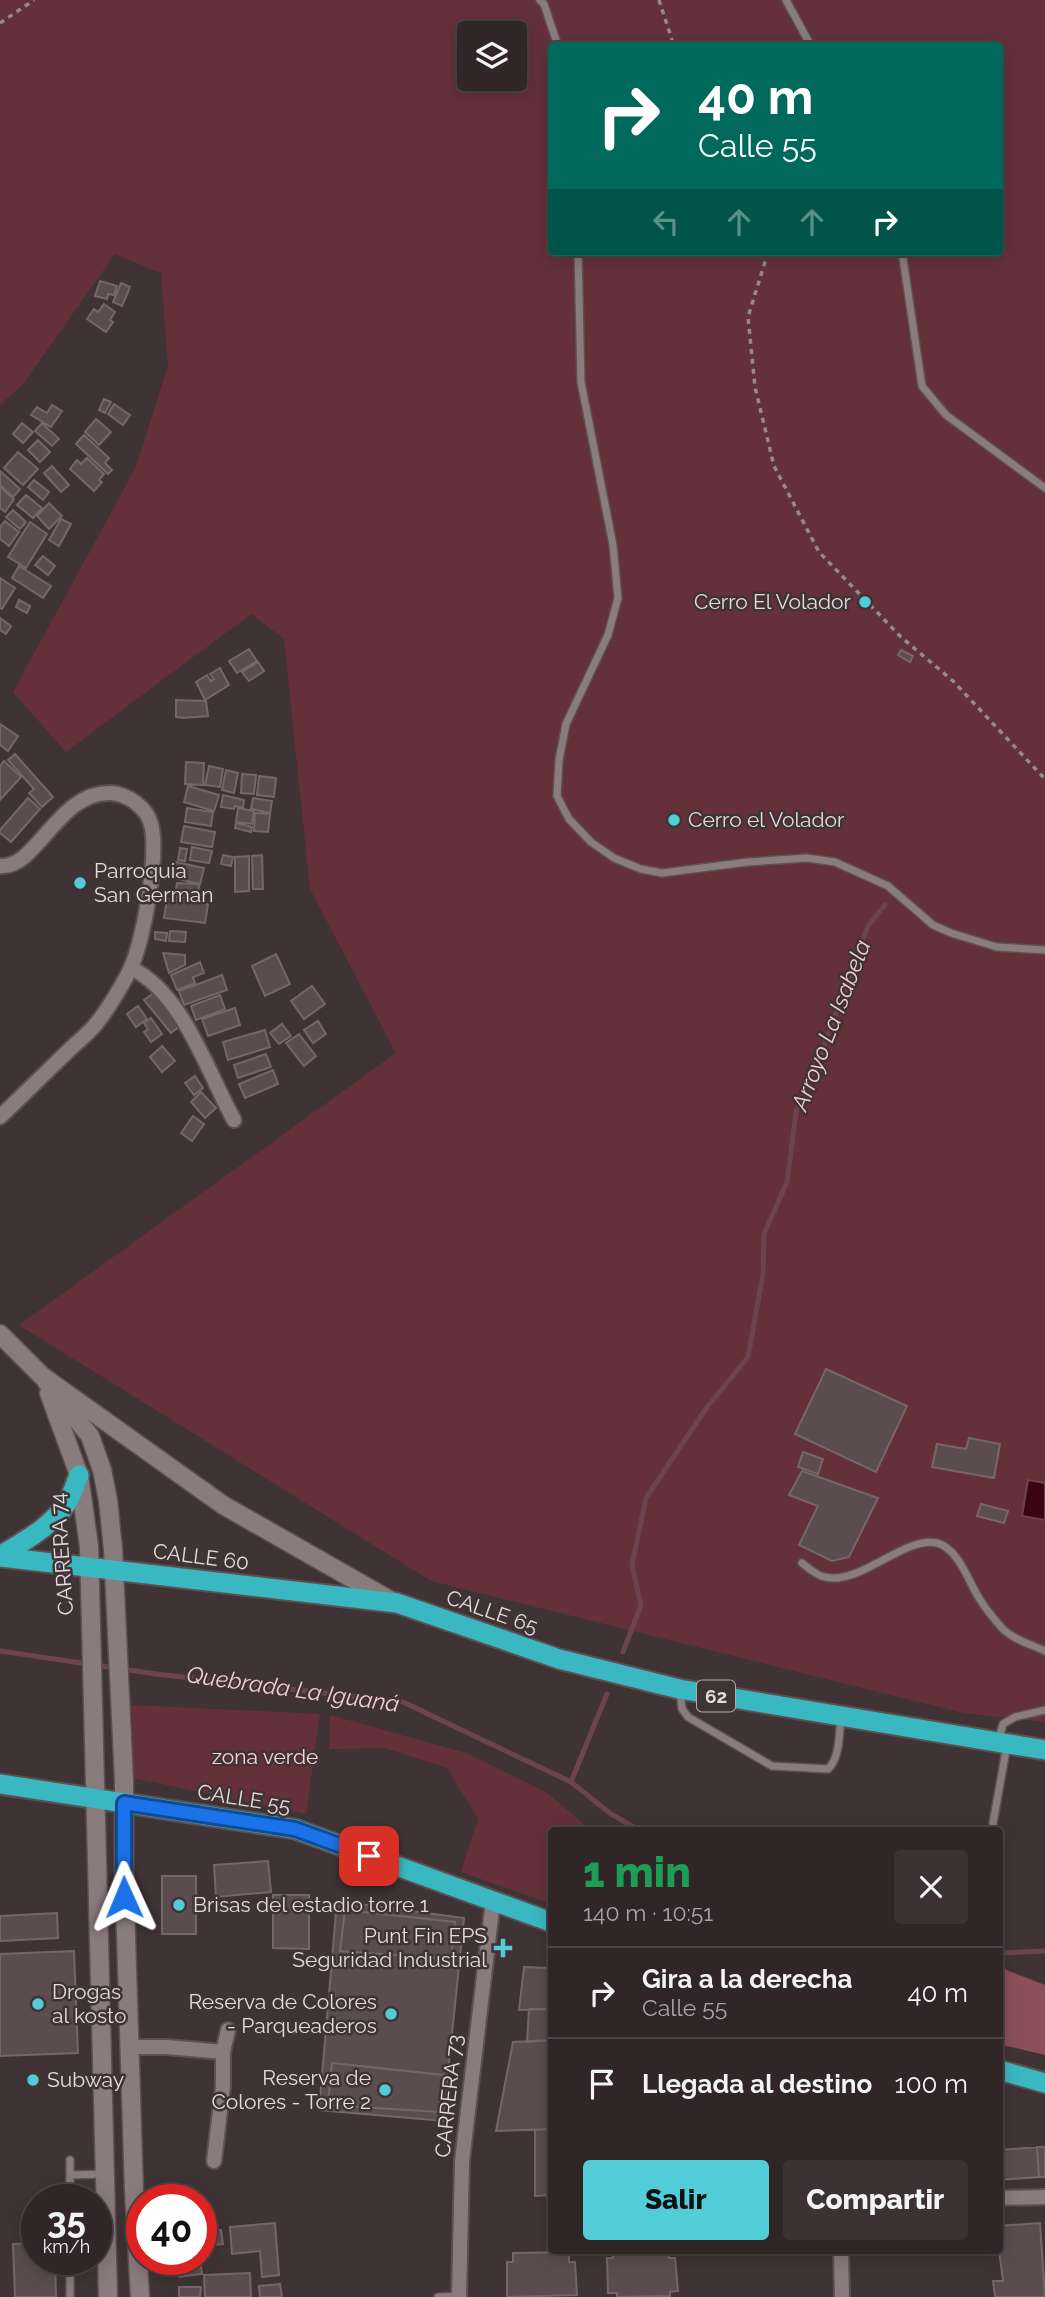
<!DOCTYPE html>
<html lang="es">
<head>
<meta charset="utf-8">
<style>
  body { margin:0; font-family:Raleway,sans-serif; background:#3c3234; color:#f1f3f6; height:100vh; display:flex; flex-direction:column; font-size:26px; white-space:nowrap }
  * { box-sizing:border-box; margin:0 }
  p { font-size:23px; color:#a8a5a8 }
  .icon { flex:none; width:38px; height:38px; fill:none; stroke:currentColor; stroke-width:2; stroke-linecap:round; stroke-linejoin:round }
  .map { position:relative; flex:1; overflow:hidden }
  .details { position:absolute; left:548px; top:1827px; width:455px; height:427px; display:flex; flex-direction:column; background:#302628; border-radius:7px; box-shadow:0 4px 18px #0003,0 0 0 2px #4b4345 }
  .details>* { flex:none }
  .guide { position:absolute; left:548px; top:42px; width:455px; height:214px; border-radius:7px; box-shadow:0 4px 18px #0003,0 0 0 2px #4b4345; background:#00695c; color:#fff; overflow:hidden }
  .tools { position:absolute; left:457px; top:21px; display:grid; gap:14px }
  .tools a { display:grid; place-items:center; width:70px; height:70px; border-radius:7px; background:#302628; box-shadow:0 4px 18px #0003,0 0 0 2px #4b4345; font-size:35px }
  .speed { position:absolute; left:21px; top:2184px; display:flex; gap:14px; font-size:35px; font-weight:700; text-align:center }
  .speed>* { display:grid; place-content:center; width:91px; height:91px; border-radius:50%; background:#302628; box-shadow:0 4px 18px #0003,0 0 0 2px #4b4345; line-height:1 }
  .speed small { font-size:18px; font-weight:400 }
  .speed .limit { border:10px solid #d22; background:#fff; color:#111 }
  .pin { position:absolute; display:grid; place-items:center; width:60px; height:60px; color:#fff; margin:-30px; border-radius:14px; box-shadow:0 4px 10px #0006 }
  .me { position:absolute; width:77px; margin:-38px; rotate:359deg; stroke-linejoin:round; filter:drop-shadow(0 0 5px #0008) }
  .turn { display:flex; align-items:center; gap:24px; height:147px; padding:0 35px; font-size:32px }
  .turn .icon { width:91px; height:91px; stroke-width:2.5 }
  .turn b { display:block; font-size:49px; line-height:60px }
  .lanes { display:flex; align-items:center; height:66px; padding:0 35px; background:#0003; justify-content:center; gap:35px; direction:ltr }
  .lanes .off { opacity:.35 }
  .round { display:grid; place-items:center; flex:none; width:74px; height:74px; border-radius:7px; background:#3c3234 }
  .headline { display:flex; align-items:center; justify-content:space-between; height:119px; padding:0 35px }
  h1 { font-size:42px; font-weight:800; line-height:52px; color:#1e9e55 }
  .button { display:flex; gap:14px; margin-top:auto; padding:14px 35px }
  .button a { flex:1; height:80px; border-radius:7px; background:#52ccd6; color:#111; font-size:28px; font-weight:800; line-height:80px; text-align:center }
  .button a+a { background:#3c3234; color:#f1f3f6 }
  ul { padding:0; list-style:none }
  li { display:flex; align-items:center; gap:21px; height:91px; padding:0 35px; border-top:2px solid #4b4345 }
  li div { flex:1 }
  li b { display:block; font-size:26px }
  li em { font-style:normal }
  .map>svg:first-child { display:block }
  .green { fill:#64313b; fill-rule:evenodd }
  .forest { fill:#8b4f5a }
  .water { fill:#390414; stroke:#6c4450; stroke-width:2 }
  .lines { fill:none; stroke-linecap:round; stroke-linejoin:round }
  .stream { stroke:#6c4450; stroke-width:5 }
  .building { fill:#5b4d4f; stroke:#756769; stroke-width:2 }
  .service-casing { stroke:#5c5051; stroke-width:10 }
  .minor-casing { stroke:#5c5051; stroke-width:18 }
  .tertiary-casing { stroke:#5c5051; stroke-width:21 }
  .secondary-casing { stroke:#5c5051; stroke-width:21 }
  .trunk-casing { stroke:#5c5051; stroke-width:23 }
  .path { stroke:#958a8b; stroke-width:3.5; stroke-dasharray:5 5; stroke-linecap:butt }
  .service { stroke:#8a7b7d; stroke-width:7 }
  .minor { stroke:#8a7b7d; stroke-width:14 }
  .tertiary { stroke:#8a7b7d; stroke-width:18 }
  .secondary { stroke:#8a7b7d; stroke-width:18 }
  .trunk { stroke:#3ab8c2; stroke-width:19 }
  .route-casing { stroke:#114b97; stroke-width:18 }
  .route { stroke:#1a73e8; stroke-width:12 }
  .poi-dot { fill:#52ccd6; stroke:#403335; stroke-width:2.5 }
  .labels { text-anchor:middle; stroke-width:5; stroke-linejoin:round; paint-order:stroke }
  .shield { fill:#403335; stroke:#b2a8a9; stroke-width:2 }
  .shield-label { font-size:19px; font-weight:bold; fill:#e3dadb }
  .poi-label { font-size:21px; fill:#e3dadb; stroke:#403335; text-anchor:start }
  .street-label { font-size:21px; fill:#e3dadb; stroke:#403335 }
  .park-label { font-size:21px; fill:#fad2d8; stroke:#403335 }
  .water-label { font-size:23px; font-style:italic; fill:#f3ccd1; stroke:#403335 }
</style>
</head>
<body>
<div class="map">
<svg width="1045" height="2297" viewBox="0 0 1045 2297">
  <rect width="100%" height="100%" fill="#403335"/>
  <path class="green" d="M0 0H1045V1722L964 1713 431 1581 19 1325 396 1053 310 889 284 639 251 614 66 752 13 692 136 467 168 366 161 273 115 254 23 384 0 405ZM469 33H514V79H469ZM551 46H999V252H551Z
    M132 1705 320 1714 306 1814 133 1778Z
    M330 1715 466 1753 546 1792 591 1830H551V1904L461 1872 478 1819 447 1768 385 1748 329 1749Z"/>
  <path class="forest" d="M999 1967 1045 1985V2055L1003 2045 999 2039Z"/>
  <path class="water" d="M1028 1480 1045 1483V1520L1022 1516Z"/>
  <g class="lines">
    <path class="stream" d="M0 1651 156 1674 403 1702 571 1782 611 1814 639 1830
      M623 1652 641 1605 632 1565 646 1498 705 1410 748 1357 763 1274 764 1234 787 1182 796 1112 823 1048 868 926 885 905
      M571 1782 607 1694
      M999 1953 1045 1951"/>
  </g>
  <path class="building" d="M100 281 117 286 114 295 108 294 107 299 95 296Z
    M121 283 130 287 122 306 113 302Z
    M104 304 115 312 110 320 113 322 106 332 87 319 94 309 98 312Z
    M104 399 111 402 105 413 99 410Z
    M114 404 130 415 123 425 108 414Z
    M52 405 62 411 51 427 31 415 37 407 47 413Z
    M96 419 111 432 99 445 85 432Z
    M22 423 33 432 23 443 13 434Z
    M42 423 59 439 52 446 35 431Z
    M84 435 109 458 105 463 112 470 108 474 76 444Z
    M38 440 50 452 40 462 28 450Z
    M18 452 38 469 23 485 4 468Z
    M87 458 104 474 99 480 102 482 94 491 70 469 77 460 81 464Z
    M52 466 69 485 61 492 44 473Z
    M0 471 20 489 13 497 0 485Z
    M34 480 49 492 43 500 28 487Z
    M0 487 14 499 5 512 0 508Z
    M26 495 42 508 33 518 17 505Z
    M49 503 62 516 49 529 37 516Z
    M13 510 26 522 20 529 6 517Z
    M61 519 71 524 59 546 49 540Z
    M5 521 19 532 9 546 0 539V527Z
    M30 522 47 534 26 568 8 557Z
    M43 556 55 566 48 575 35 565Z
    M19 566 51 586 43 598 12 578Z
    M0 578 15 588 2 609 0 608Z
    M19 600 30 606 27 613 16 607Z
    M0 618 11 626 6 634 0 630Z
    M249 649 257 661 237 673 229 661Z
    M901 650 913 656 910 662 898 655Z
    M258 662 264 671 249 681 242 672Z
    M220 668 229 685 205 700 196 682 207 675 211 681 214 679 210 674Z
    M176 700 206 701 208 716 183 718 176 717Z
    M0 724 18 736 8 751 0 745Z
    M15 754 53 797 42 807 29 793 34 789 8 760Z
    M4 761 21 777 0 800V766Z
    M186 762 204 763 203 785 185 784Z
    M209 766 223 769 220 787 205 785Z
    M226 770 238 773 234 793 222 790Z
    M242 774 256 775 254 794 241 793Z
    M259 776 276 778 274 797 257 795Z
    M188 786 219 795 214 811 184 802Z
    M223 795 244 800 243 808 235 806 234 809 221 807Z
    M28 798 40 809 11 842 0 833V830Z
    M253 798 272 801 270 813 251 809Z
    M187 808 213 812 211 826 185 822Z
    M238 808 254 811 252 824 236 822Z
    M255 813 270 814 268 832 254 831Z
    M236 823 252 827 251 832 235 828Z
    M184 826 215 832 212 847 181 842Z
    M192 847 212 851 209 863 190 860Z
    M180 848 187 849 185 861 178 860Z
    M223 855 233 857 231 866 221 864Z
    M262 855 263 889H253L252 856Z
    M249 856V891L235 892V857Z
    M176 862 204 868 200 884 173 878Z
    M177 883 199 884 198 899 175 897Z
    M167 899 208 904 205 923 164 918Z
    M170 931 186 932 185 942 169 941Z
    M155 932 167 933 166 941 155 939Z
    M163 953 185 955V965L169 973Z
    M276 954 290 984 265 996 252 966Z
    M200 962 204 973 193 977 195 983 177 990 171 975Z
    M222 975 227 990 184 1005 179 991Z
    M312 986 325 1004 304 1019 291 1001Z
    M155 992 181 1025 171 1033 144 1000Z
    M220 995 225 1009 196 1020 191 1006Z
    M138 1006 147 1019 136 1027 127 1014Z
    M235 1008 240 1025 208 1036 202 1019Z
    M151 1018 162 1034 151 1042 144 1032 148 1029 144 1023Z
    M318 1021 326 1034 313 1043 304 1030Z
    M282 1024 291 1036 279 1044 270 1033Z
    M265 1030 270 1047 228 1060 223 1042Z
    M299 1034 316 1056 304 1066 286 1043Z
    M162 1046 175 1061 162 1072 150 1057Z
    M266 1054 271 1067 238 1078 234 1065Z
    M273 1070 278 1084 245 1098 239 1084Z
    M195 1076 203 1088 194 1095 185 1083Z
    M201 1092 216 1108 205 1118 191 1102Z
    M193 1116 204 1124 192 1141 181 1133Z
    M826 1369 907 1406 876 1472 795 1434Z
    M969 1438 1000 1444 994 1478 932 1467 937 1444 966 1449Z
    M803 1452 823 1459 818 1474 798 1467Z
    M802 1471 878 1498 849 1557 832 1561 799 1545 818 1506 789 1495Z
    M981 1504 1008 1511 1004 1523 977 1516Z
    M268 1861 271 1892 216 1897 214 1865Z
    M162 1876H196V1934H162Z
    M273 1895H309V1949L273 1948Z
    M337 1901 464 1918 443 2121 319 2110Z
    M345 1910 455 1922 451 1959 340 1951Z
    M57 1913 58 1938 0 1941V1916Z
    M74 1951 78 2053 0 2056V1954Z
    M524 1967 551 1968V2009L519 2010Z
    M529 2009H551V2040L527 2042Z
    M551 2040V2129L496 2131 513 2042Z
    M332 2063 443 2075 439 2112 328 2105Z
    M551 2129V2195L535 2196V2130Z
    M1037 2147 1039 2177 999 2180V2150Z
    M1037 2147H1045V2177H1039Z
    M275 2223 279 2275 262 2277 260 2251 232 2254 230 2227Z
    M1040 2223 1045 2297H995L993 2281H1003L999 2250V2226Z
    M221 2230 223 2244 201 2246V2232Z
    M37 2243V2259H55L56 2297H15L13 2244Z
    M613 2250H669V2258H675L678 2291 670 2292V2296L617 2297V2293H608L607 2258H613Z
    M569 2252V2262H575L577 2295 507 2297V2262H513V2253Z
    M177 2259H200L202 2274 179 2277Z
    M250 2273 251 2297H205L204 2275Z
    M280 2284 282 2297H260L259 2286Z
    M179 2287H201L200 2297H179Z"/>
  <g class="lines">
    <g class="service-casing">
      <path id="service" d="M540 0 544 4 558 46
        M786 0 811 46
        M578 252 581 382 613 545 618 598 608 635 566 724 559 760 557 796 569 819 591 842 614 858 641 869 662 873 748 862 807 858 835 862 888 886 933 925 951 933 997 947 1045 950
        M902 252 922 386 946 415 1045 488
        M802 1563C808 1568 817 1576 825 1577 859 1586 906 1535 937 1543 959 1549 968 1581 979 1598 985 1608 994 1619 1002 1628 1012 1639 1032 1645 1045 1651
        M680 1690 682 1709 688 1717 772 1766 828 1769C840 1758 839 1734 841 1718
        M999 1739 1003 1724 1015 1717 1045 1710
        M993 1823 1007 1745
        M70 2175 104 2174
        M70 2200V2160
        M70 2297V2259
        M438 2297 459 2296"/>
    </g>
    <g class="minor-casing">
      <path id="minor" d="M0 866C37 869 58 791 111 793 128 794 147 808 151 824 159 855 144 935 132 965 126 980 106 1012 96 1024 87 1035 75 1044 65 1054 43 1075 22 1096 0 1117
        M131 968C183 993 207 1071 234 1120
        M129 2047H167L223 2052
        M214 2161 223 2086V2052L228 2030
        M999 2198 1045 2197
        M841 2250 842 2297
        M459 2297 462 2161 493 1901"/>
    </g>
    <g class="tertiary-casing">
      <path id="tertiary" d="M46 1381 90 1436 102 1470 108 1500 113 1549 124 1781V1872L134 2191 140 2297
        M49 1393 79 1475 89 1546 108 2297"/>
    </g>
    <g class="secondary-casing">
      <path id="secondary" d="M0 1334 42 1376 223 1505 395 1603"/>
    </g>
    <g class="trunk-casing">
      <path id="trunk" d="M0 1556C24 1541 53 1526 68 1501 73 1493 75 1484 79 1475
        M0 1557 397 1603 559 1659 679 1689 1045 1750
        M0 1784 295 1829 551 1922
        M999 2070 1045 2083"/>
    </g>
    <path class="path" d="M659 0 674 46
      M0 23 34 0
      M768 252 748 317 755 387 774 466 819 552 901 637 953 681 1045 779"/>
    <use href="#service" class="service"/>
    <use href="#minor" class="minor"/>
    <use href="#tertiary" class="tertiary"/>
    <use href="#secondary" class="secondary"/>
    <use href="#trunk" class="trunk"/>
  </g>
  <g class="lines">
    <g class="route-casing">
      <path id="route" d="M124 1897V1803L295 1829 369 1856"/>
    </g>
    <use href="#route" class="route"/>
  </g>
  <g class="poi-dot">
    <circle cx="865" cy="602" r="7"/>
    <circle cx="674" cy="820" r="7"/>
    <circle cx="80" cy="883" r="7"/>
    <circle cx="179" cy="1905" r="7"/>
    <path d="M499.5 1937.5h7v7h7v7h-7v7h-7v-7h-7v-7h7z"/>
    <circle cx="38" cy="2004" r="7"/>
    <circle cx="391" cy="2014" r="7"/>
    <circle cx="33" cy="2080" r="7"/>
    <circle cx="385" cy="2090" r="7"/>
  </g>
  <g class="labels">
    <rect class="shield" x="697" y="1680.5" width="38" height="31" rx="5"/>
    <g class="shield-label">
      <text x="716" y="1703">62</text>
    </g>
    <g class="poi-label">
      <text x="851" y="609" text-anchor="end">Cerro El Volador</text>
      <text x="688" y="827">Cerro el Volador</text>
      <text x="94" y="878">Parroquia<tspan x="94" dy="24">San German</tspan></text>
      <text x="193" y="1912">Brisas del estadio torre 1</text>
      <text x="487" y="1943" text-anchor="end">Punt Fin EPS<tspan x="487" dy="24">Seguridad Industrial</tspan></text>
      <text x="52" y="1999">Drogas<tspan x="52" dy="24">al kosto</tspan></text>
      <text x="377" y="2009" text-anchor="end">Reserva de Colores<tspan x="377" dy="24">- Parqueaderos</tspan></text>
      <text x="371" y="2085" text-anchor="end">Reserva de<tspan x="371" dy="24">Colores - Torre 2</tspan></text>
      <text x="47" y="2087">Subway</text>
    </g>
    <g class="street-label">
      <text transform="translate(62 1554) rotate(-94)" y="7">CARRERA 74</text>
      <text transform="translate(201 1557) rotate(7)" y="7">CALLE 60</text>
      <text transform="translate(492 1612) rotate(19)" y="7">CALLE 65</text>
      <text transform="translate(244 1799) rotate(9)" y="7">CALLE 55</text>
      <text transform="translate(449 2096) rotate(-84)" y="7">CARRERA 73</text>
    </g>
    <g class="park-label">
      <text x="265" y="1764">zona verde</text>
    </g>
    <g class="water-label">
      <text transform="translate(831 1025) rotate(-69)" y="8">Arroyo La Isabela</text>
      <text transform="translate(293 1689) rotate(8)" y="8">Quebrada La Iguaná</text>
    </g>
  </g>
</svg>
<div class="tools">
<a><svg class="icon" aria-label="layers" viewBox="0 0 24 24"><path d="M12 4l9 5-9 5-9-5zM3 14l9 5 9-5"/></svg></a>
</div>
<div class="speed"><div>35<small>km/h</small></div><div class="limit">40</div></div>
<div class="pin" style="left:369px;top:1856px;background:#d93025"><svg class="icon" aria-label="arrive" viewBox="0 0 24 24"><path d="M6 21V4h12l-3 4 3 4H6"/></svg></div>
<svg class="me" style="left:124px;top:1897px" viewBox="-20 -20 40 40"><path d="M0-17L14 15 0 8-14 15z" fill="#1a73e8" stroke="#fff" stroke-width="4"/></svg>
<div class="guide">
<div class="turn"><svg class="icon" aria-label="right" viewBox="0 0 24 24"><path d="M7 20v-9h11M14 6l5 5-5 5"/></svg><div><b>40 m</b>Calle 55</div></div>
<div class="lanes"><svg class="icon off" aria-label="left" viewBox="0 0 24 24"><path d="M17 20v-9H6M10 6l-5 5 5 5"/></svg><svg class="icon off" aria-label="ahead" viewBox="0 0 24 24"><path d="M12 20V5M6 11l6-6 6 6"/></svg><svg class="icon off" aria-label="ahead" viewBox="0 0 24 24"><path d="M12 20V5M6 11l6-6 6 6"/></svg><svg class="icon" aria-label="right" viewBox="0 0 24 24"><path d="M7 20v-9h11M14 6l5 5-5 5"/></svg></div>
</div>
<section class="details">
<div class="headline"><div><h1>1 min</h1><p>140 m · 10:51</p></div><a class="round"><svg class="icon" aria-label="close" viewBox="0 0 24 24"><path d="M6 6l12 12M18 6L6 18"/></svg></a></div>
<ul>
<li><svg class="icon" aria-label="right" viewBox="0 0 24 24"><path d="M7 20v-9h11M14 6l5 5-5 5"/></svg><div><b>Gira a la derecha</b><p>Calle 55</p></div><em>40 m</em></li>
<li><svg class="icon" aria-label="arrive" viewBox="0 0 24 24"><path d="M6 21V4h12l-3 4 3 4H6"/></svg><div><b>Llegada al destino</b></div><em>100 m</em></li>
</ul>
<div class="button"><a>Salir</a><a>Compartir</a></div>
</section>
</div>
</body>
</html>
